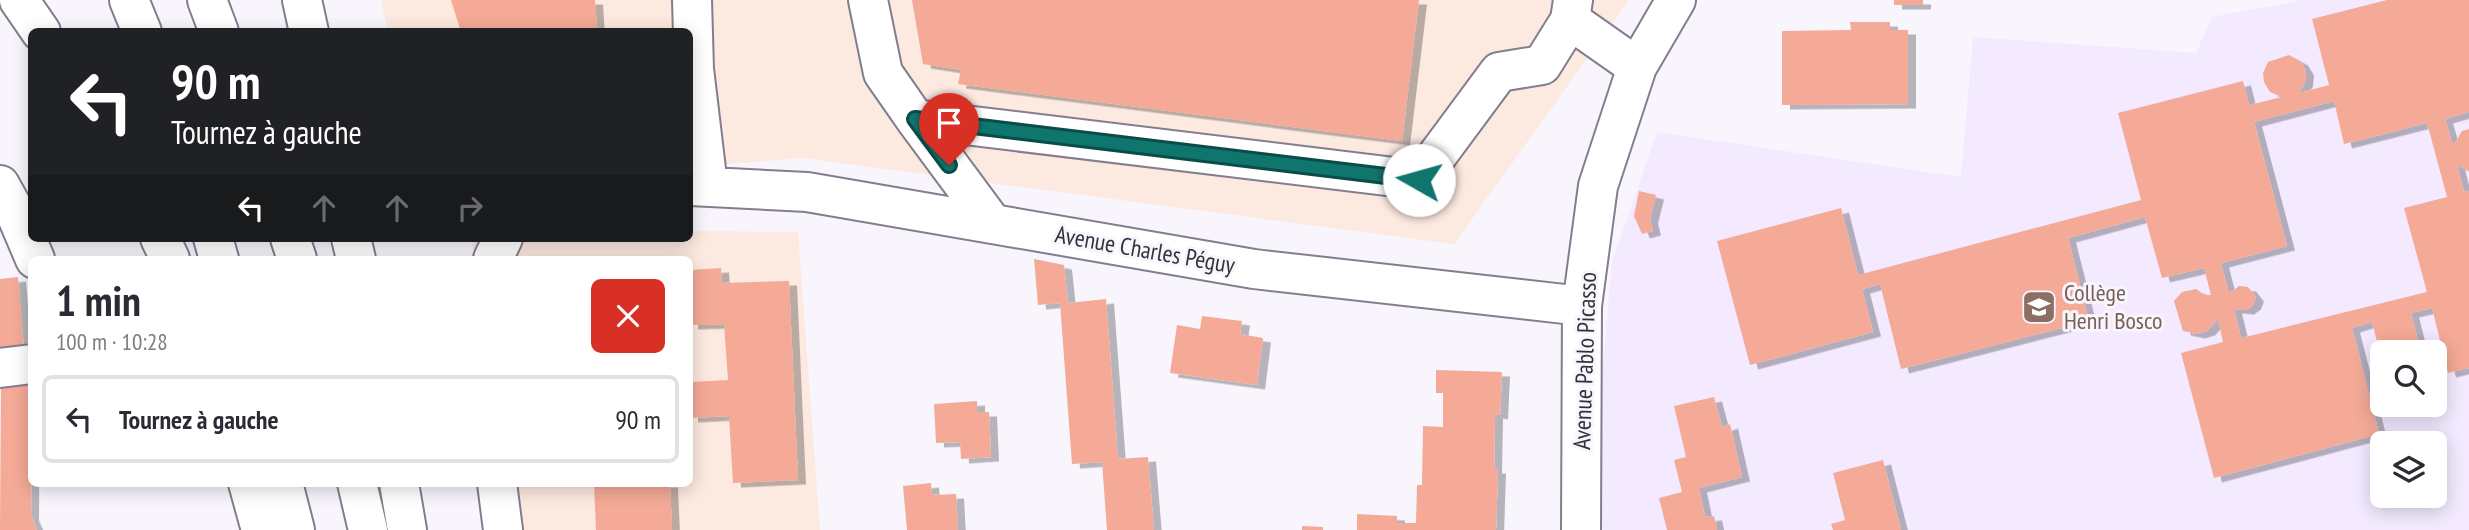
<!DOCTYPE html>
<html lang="fr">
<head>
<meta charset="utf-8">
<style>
  body { margin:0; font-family:"PT Sans Narrow",sans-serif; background:#f2f2f3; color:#2b2b33; height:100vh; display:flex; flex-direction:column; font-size:26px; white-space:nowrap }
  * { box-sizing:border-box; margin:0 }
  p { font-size:23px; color:#7c7c81 }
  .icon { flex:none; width:38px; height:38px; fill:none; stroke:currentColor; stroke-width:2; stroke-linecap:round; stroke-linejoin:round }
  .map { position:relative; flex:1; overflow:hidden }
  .side { position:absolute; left:28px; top:256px; width:665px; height:231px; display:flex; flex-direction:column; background:#fff; border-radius:10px; box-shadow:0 4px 18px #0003 }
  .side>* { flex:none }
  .top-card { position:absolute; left:28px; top:28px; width:665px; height:214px; border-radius:10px; box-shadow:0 4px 18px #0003; background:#202124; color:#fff; overflow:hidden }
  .controls { position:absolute; left:2370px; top:340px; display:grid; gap:14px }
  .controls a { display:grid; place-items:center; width:77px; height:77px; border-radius:10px; background:#fff; box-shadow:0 4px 18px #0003; font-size:35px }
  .pin { position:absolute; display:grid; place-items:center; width:60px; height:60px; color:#fff; margin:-72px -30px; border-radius:50% 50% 50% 0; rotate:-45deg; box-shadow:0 0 7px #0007 }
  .pin .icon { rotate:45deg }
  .me { position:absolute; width:77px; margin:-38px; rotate:277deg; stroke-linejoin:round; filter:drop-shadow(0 0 5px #0008) }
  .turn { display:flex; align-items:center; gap:24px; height:147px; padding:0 28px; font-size:32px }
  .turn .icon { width:91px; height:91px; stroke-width:2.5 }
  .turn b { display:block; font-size:49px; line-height:60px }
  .lanes { display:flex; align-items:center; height:66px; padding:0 28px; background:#0003; justify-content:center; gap:35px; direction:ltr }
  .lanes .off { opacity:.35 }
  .round { display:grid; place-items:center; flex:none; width:74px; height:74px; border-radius:10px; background:#f2f2f3 }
  .headline { display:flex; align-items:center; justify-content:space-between; height:119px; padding:0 28px }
  h1 { font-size:42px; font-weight:700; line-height:52px }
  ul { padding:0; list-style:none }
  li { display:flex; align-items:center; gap:21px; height:88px; margin:0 14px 10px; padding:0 14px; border:4px solid #e1e1e2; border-radius:10px }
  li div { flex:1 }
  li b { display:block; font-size:26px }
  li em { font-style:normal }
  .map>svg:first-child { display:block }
  .industrial { fill:#fce9e0 }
  .built { fill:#f3eaff; fill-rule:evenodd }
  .building { fill:#f4aa97; fill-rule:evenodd; filter:url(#shadow) }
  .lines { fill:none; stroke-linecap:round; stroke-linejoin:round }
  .minor-casing { stroke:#847d8e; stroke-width:42 }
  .highway-casing { stroke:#847d8e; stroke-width:42 }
  .minor { stroke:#fff; stroke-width:38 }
  .highway { stroke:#fff; stroke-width:38 }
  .route-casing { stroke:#0a4d48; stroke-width:18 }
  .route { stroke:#0f766e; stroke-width:12 }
  .labels { text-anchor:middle; stroke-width:6; stroke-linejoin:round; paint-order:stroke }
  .street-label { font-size:24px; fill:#353239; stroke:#f8f5fd }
  .education-label { font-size:24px; fill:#785e54; stroke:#f8f5fd; text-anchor:start }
</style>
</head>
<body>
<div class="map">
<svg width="2469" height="530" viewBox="0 0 2469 530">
  <defs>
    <filter id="shadow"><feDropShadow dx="8" dy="4.5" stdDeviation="0" flood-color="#0004"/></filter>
  </defs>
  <rect width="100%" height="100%" fill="#f8f5fd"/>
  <path class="industrial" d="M381 0H1629L1454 244 802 158 690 167V32L388 31Z
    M690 231 798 232 820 530H516L509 483H690V259H475L471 238H690Z"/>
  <path class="built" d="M2302 0H2469V530H1599V408L1612 262 1657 132 1961 177 1973 37 2196 53 2212 17ZM2382 352H2434V404H2382ZM2382 443H2434V495H2382Z"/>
  <path class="building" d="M451 0H595L597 32H461Z
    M912 0H1419L1402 141 958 84 961 70 923 64Z
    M1894 0H1923V5H1894Z
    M2387 0H2469V112L2445 119 2453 146 2462 131 2469 129V171L2457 165 2464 192 2469 191V368L2448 373 2432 308 2411 313 2421 352H2382L2381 357 2372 322 2352 328 2379 434 2214 478 2181 353 2223 342 2218 319 2207 331 2197 334 2183 331 2174 301 2182 292 2196 289 2205 295H2211L2204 268 2162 278 2145 217 2068 238 2089 321 1901 369 1880 284 1862 289 1873 332 1750 365 1717 241 1841 208 1858 275 2141 200 2118 113 2243 81 2249 105 2282 97 2270 92 2264 82 2263 73 2268 62 2289 55 2300 61 2306 71 2305 82 2299 93 2329 85 2312 19ZM2334 101 2344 144 2427 123 2447 197 2404 208 2427 292 2241 338 2234 309 2246 310 2253 305 2256 297 2248 287 2239 286 2229 294 2221 263 2287 246 2254 122Z
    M1850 22H1890V30H1908V104L1782 105V31L1851 30Z
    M1639 191 1656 195 1650 219 1653 231 1642 234 1634 216Z
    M1034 259 1064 265 1068 303 1106 299 1118 459 1148 457 1154 530H1107L1102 462 1072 464 1060 303 1038 305Z
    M721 268 722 283 789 281 798 480 733 483 729 416 690 418V382L728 380 724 324 690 325V270Z
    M18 277 24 350 0 353V279Z
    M1202 316 1242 321 1240 334 1263 338 1257 385 1170 373 1177 325 1200 329Z
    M1436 370 1502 372 1500 415 1495 414 1494 469H1498L1496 530H1357V514L1397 516V523H1416L1417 485H1422L1423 426 1443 427V393H1436Z
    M32 383 31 516 37 530H0L1 386Z
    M1714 397 1722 427 1730 424 1742 477 1699 488 1705 517 1714 516 1717 530H1667L1659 498 1682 492 1674 460 1686 457 1674 406Z
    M977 401V412H989L991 457 961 459 960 442 936 443 934 404Z
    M1883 460 1901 530H1833L1831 524 1845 520 1833 473Z
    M594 483H670L672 530H596Z
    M931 483 932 495 956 494 958 530H907L903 486Z
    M1302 526 1323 527V530H1302Z"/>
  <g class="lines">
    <g class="minor-casing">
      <path id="minor" d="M692 0 694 69 708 186
        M868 0 883 73 915 119 1419 180 1499 72 1542 65 1570 20
        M1573 0 1570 20 1637 67
        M915 119 992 223
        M0 185 15 212 35 259
        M690 186 807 192 1254 269 1582 306
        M493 259 503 238
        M0 368 32 364
        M497 483 503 530
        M1581 530 1582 306 1598 186 1637 67 1676 0"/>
    </g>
    <g class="highway-casing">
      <path id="highway" d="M19 0 41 32
        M129 0 142 32
        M207 0 219 32
        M302 0 309 32
        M160 238 170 259
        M213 238 219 259
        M290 238 297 259
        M351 238 356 259
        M248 483 261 530
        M283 483 295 530
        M357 483 368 530
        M399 483 407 530"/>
    </g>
    <use href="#minor" class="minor"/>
    <use href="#highway" class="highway"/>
  </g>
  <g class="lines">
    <g class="route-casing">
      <path id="route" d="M949 165 915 119 1419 180"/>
    </g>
    <use href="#route" class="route"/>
  </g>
  <defs>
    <g id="school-square" transform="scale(1.75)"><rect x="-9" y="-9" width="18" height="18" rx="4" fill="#8d6e63" stroke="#f8f5fd"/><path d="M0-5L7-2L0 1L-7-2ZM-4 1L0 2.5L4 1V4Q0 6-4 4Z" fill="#fff"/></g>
  </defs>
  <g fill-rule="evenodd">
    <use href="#school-square" x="2039" y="307"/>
  </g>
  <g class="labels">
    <g class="street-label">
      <text transform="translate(1145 250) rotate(10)" y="8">Avenue Charles Péguy</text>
      <text transform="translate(1585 361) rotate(-88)" y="8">Avenue Pablo Picasso</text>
    </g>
    <g class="education-label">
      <text x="2064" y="301">Collège<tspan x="2064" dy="28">Henri Bosco</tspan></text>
    </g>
  </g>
</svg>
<div class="controls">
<a><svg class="icon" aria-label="search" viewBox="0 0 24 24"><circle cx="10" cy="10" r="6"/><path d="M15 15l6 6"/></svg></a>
<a><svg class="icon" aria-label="layers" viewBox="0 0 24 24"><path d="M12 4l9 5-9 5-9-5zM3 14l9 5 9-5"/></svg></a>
</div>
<div class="pin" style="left:949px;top:165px;background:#d93025"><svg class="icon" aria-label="arrive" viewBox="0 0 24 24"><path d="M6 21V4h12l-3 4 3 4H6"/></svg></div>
<svg class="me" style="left:1419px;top:180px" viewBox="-20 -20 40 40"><circle r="19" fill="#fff"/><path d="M0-13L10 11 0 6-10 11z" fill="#0f766e"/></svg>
<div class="top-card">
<div class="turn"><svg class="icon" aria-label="left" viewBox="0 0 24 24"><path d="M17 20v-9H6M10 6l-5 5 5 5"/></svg><div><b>90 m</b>Tournez à gauche</div></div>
<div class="lanes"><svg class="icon" aria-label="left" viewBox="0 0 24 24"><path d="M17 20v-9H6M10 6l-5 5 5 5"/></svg><svg class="icon off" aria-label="ahead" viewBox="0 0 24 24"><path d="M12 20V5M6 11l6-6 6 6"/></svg><svg class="icon off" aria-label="ahead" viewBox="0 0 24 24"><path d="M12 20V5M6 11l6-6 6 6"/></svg><svg class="icon off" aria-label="right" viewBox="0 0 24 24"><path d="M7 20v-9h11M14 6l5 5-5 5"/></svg></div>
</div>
<section class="side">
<div class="headline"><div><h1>1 min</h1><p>100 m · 10:28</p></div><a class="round" style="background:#d93025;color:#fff"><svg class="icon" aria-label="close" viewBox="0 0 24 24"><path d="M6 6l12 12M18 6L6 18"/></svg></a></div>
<ul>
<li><svg class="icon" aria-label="left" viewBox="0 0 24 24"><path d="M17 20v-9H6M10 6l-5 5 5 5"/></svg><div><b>Tournez à gauche</b></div><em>90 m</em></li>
</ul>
</section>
</div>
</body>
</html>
